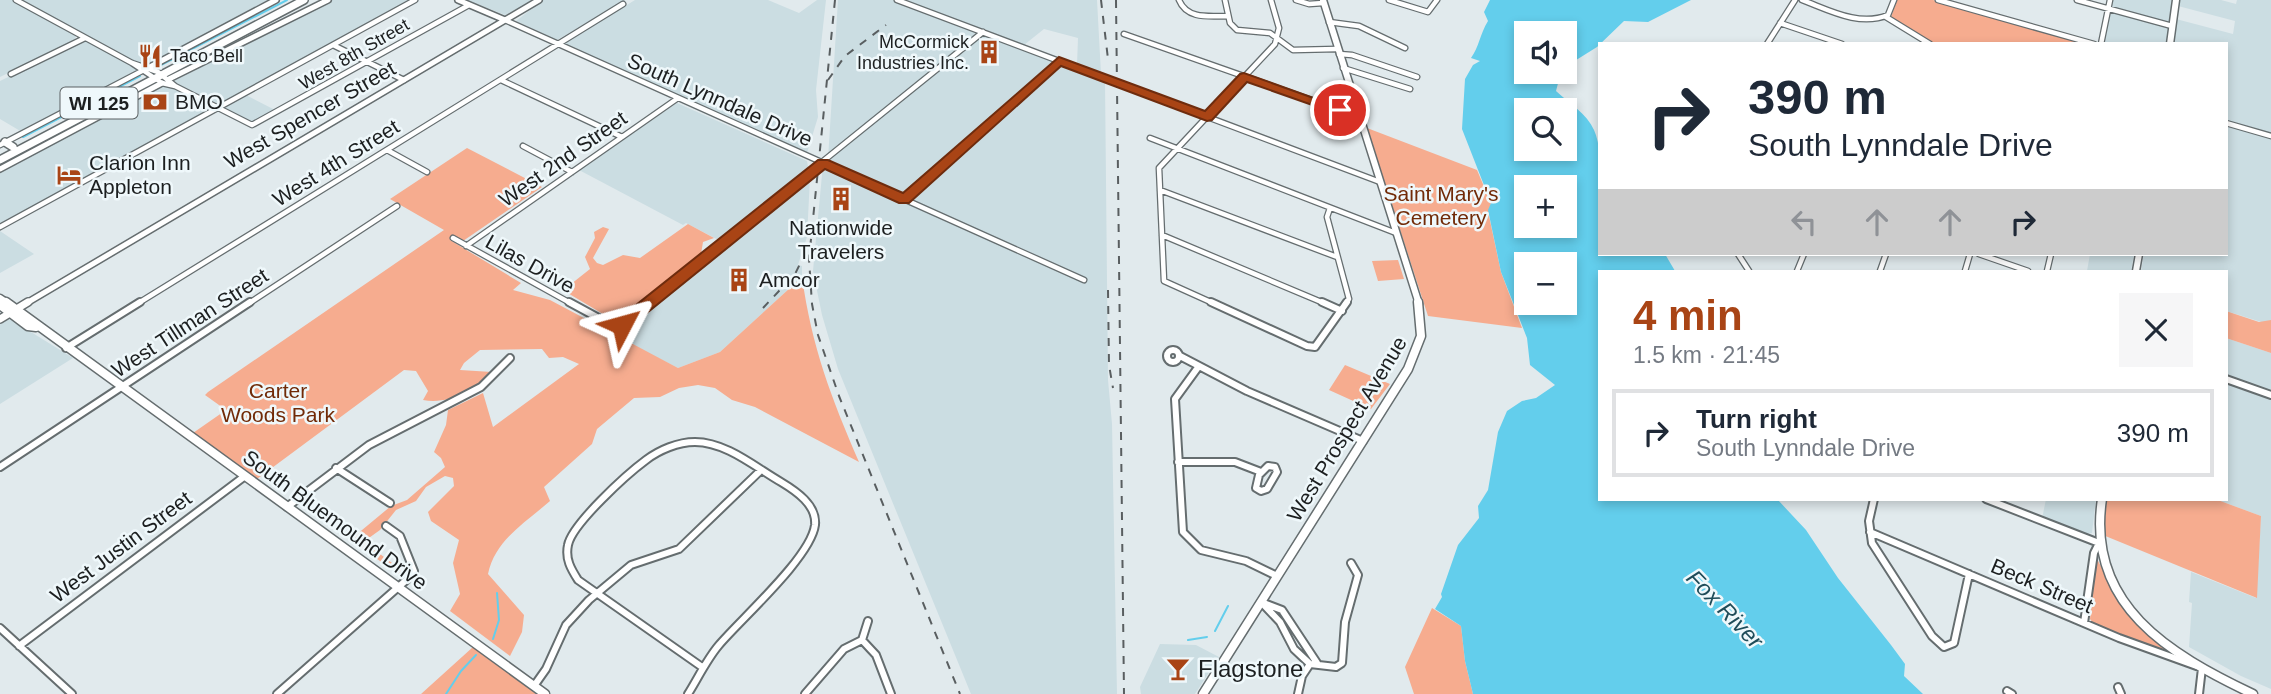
<!DOCTYPE html>
<html lang="en">
<head>
<meta charset="utf-8">
<style>
  body { margin:0; font-family:Helvetica,sans-serif; background:#f6f6f7; color:#1f2937; height:100vh; display:flex; flex-direction:column; font-size:26px; white-space:nowrap }
  * { box-sizing:border-box; margin:0 }
  p { font-size:23px; color:#747a83 }
  .icon { flex:none; width:38px; height:38px; fill:none; stroke:currentColor; stroke-width:2; stroke-linecap:round; stroke-linejoin:round }
  .map { position:relative; flex:1; overflow:hidden }
  .sheet { position:absolute; left:1598px; top:270px; width:630px; height:231px; display:flex; flex-direction:column; background:#fff; border-radius:0px; box-shadow:0 4px 10px #0003 }
  .sheet>* { flex:none }
  .guide { position:absolute; left:1598px; top:42px; width:630px; height:214px; border-radius:0px; box-shadow:0 4px 10px #0003; background:#fff; color:#1f2937; overflow:hidden }
  .buttons { position:absolute; left:1514px; top:21px; display:grid; gap:14px }
  .buttons a { display:grid; place-items:center; width:63px; height:63px; border-radius:0px; background:#fff; box-shadow:0 4px 10px #0003; font-size:35px }
  .pin { position:absolute; display:grid; place-items:center; width:60px; height:60px; color:#fff; margin:-30px; border:4px solid #fff; border-radius:50%; box-shadow:0 2px 7px #0007 }
  .me { position:absolute; width:77px; margin:-38px; rotate:51deg; stroke-linejoin:round; filter:drop-shadow(0 0 5px #0008) }
  .turn { display:flex; align-items:center; gap:24px; height:147px; padding:0 35px; font-size:32px }
  .turn .icon { width:91px; height:91px; stroke-width:2.5 }
  .turn b { display:block; font-size:49px; line-height:60px }
  .lanes { display:flex; align-items:center; height:66px; padding:0 35px; background:#0003; justify-content:center; gap:35px; direction:ltr }
  .lanes .off { opacity:.35 }
  .round { display:grid; place-items:center; flex:none; width:74px; height:74px; border-radius:0px; background:#f6f6f7 }
  .headline { display:flex; align-items:center; justify-content:space-between; height:119px; padding:0 35px }
  h1 { font-size:42px; font-weight:700; line-height:52px; color:#a94415 }
  ul { padding:0; list-style:none }
  li { display:flex; align-items:center; gap:21px; height:88px; margin:0 14px 10px; padding:0 21px; border:4px solid #e0e1e3; border-radius:0px }
  li div { flex:1 }
  li b { display:block; font-size:26px }
  li em { font-style:normal }
  .map>svg:first-child { display:block }
  .built { fill:#cbdde2; fill-rule:evenodd }
  .green { fill:#f6ac8f }
  .water { fill:#63ceec; fill-rule:evenodd }
  .lines { fill:none; stroke-linecap:round; stroke-linejoin:round }
  .stream { stroke:#63ceec; stroke-width:2 }
  .minor-far1-casing { stroke:#656d6f; stroke-width:7 }
  .minor-casing { stroke:#656d6f; stroke-width:10 }
  .tertiary-far1-casing { stroke:#656d6f; stroke-width:8 }
  .tertiary-casing { stroke:#656d6f; stroke-width:10 }
  .secondary-far1-casing { stroke:#656d6f; stroke-width:9 }
  .secondary-casing { stroke:#656d6f; stroke-width:11 }
  .primary-casing { stroke:#656d6f; stroke-width:10 }
  .minor-far1 { stroke:#fff; stroke-width:4.5 }
  .minor { stroke:#fff; stroke-width:6 }
  .tertiary-far1 { stroke:#fff; stroke-width:5 }
  .tertiary { stroke:#fff; stroke-width:7 }
  .secondary-far1 { stroke:#fff; stroke-width:6 }
  .secondary { stroke:#fff; stroke-width:8 }
  .primary { stroke:#fff; stroke-width:7 }
  .rail { stroke:#595e60; stroke-width:2; stroke-dasharray:8 8; stroke-linecap:butt }
  .route { fill:#a94415; stroke:#6e2c0e; stroke-width:2 }
  .labels { text-anchor:middle; stroke-width:5; stroke-linejoin:round; paint-order:stroke }
  .far-poi-label { font-size:18px; fill:#1c1f20; stroke:#eff8fb; text-anchor:end }
  .far-street-label { font-size:18px; fill:#1c1f20; stroke:#eff8fb }
  .shield { fill:#eff8fb; stroke:#5b6062; stroke-width:2 }
  .shield-label { font-size:19px; font-weight:bold; fill:#1c1f20 }
  .street-label { font-size:21px; fill:#1c1f20; stroke:#eff8fb }
  .poi-label { font-size:21px; fill:#1c1f20; stroke:#eff8fb; text-anchor:start }
  .park-label { font-size:21px; fill:#712a07; stroke:#eff8fb }
  .water-label { font-size:23px; font-style:italic; fill:#1e4c59; stroke:#eff8fb }
  .near-poi-label { font-size:24px; fill:#1c1f20; stroke:#eff8fb; text-anchor:start }
</style>
</head>
<body>
<div class="map">
<svg width="2271" height="694" viewBox="0 0 2271 694">
  <rect width="100%" height="100%" fill="#e1eaed"/>
  <path class="built" d="M0 0H272L22 132 0 119V81L90 37 73 28 67 31 76 36 74 41 0 77Z
    M330 0H410L0 224V171Z
    M467 0H535L505 15Z
    M543 0H625L557 40 516 21Z
    M635 0H768L799 13 817 0H826L816 90 818 117 807 153 564 44Z
    M838 0H1097L1101 74 1105 82 1108 380 1112 424 1117 694H971L838 369 822 315 813 271 823 164 828 159ZM1044 29 1078 38 1077 65 1024 45Z
    M2111 0H2172L2167 44H2103Z
    M2180 0H2221L2236 4 2237 0H2271V325L2226 311V271H2141L2144 254H2226V125L2265 136V132L2226 121V44H2173L2176 19 2233 34 2235 21 2178 6Z
    M246 95 277 111 252 124 222 108Z
    M677 103 807 161 810 178 807 237 798 265 802 266V277L720 352 678 368 614 336 726 244 686 223 683 225 579 170Z
    M0 231 34 254 0 273Z
    M2090 254H2134L2131 271H2087Z
    M10 319 73 358 0 404V322Z
    M2226 338 2271 353V689L2241 676 2189 647 2192 603 2189 602 2191 572 2256 598 2261 516 2215 499H2226Z
    M2046 499H2096L2092 533 2085 534 2042 519Z
    M1160 644 1196 645 1219 657 1195 694H1141L1140 687Z"/>
  <path class="green" d="M1897 0H1933L2089 44H1933L1891 17Z
    M1367 128 1477 170 1491 203 1489 216 1501 272 1522 328 1428 316Z
    M467 148 542 187 463 241 455 236 450 240 521 283 513 290 550 300 678 368 720 352 802 277C812 348 831 397 859 462L755 407 732 400 715 388 698 385 679 388 660 397 634 398 597 429 592 444 544 487 550 501C525 523 495 540 488 574L524 615 522 632 510 656 450 611 460 594 453 563 459 540 431 521 428 512 454 486 453 478 445 476 426 487 416 501 396 510 380 530 366 540 360 539 404 572 400 575 350 540 391 506 407 500 445 467 441 458 434 452 446 425 448 410 483 393 493 427 579 364 563 357 549 358 542 349 480 350 464 363 460 370 492 372C473 390 449 405 423 400L428 391 416 371 404 370 257 479 193 433 226 410 205 395 208 392 444 230 390 199Z
    M688 224 714 238 703 242 701 254 624 317 613 320 566 292V288L590 269 585 257 595 238 594 232 603 227 609 229 593 258 597 263 603 265 623 255 640 258Z
    M1398 260 1404 279 1378 281 1372 261Z
    M2226 311 2259 322 2271 320V353L2226 338Z
    M1345 365 1390 384 1371 409 1329 390Z
    M2102 499H2215L2261 516 2257 598 2098 533Z
    M2096 557 2118 599 2177 656 2173 657 2093 623 2090 619Z
    M1432 608 1461 626 1465 661 1473 694H1414L1405 667Z
    M473 647 530 689 536 694H421Z"/>
  <path class="water" d="M1490 0H1691L1648 22 1624 21 1597 47 1565 67 1564 33H1526V72H1561L1556 91C1569 103 1587 114 1594 130 1606 156 1600 222 1600 254H1665L1675 271H1600V499H1777L1806 530 1838 578 1891 645 1905 664 1904 676 1923 694H1473L1465 661 1461 626 1435 609 1442 597 1441 594 1458 545 1479 518 1478 506 1488 490 1498 432 1507 411 1522 401 1536 398 1555 385 1530 365 1527 338 1501 272 1488 210 1491 203 1462 129 1465 79 1473 65 1480 61 1471 58C1479 47 1480 34 1488 21L1484 12ZM1564 110V149H1526V110ZM1564 187V226H1526V187ZM1564 264V303H1526V264Z"/>
  <g class="lines">
    <path class="stream" d="M157 67 287 0
      M23 137 140 76
      M1215 631 1228 606
      M493 639 499 620 497 593
      M1188 640 1207 637
      M446 694 461 671 476 655"/>
    <g class="minor-far1-casing">
      <path id="minor-far1" d="M16 0 132 63 158 72 175 86
        M897 0 1380 182
        M1179 0C1187 20 1210 16 1228 16
        M1225 0 1230 23 1237 30 1270 33 1293 50 1337 49
        M1296 0 1309 4 1323 3
        M1389 0 1428 12 1437 0
        M1802 0C1829 10 1859 27 1888 15L1894 0
        M1938 0 2094 44
        M2077 0 2172 26
        M1886 17 1930 44
        M505 20 1084 280
        M1329 22 1359 26 1405 48
        M1780 23 1842 44
        M1124 34 1360 117
        M1767 44 1795 0
        M2101 44 2110 0
        M333 45 404 80
        M1339 54 1352 55 1417 77
        M132 63 162 83 175 86 252 125 469 5
        M1343 68 1410 89
        M11 74 85 38
        M501 80 622 137
        M2226 123 2271 136
        M1150 138 1396 233
        M0 145 142 71
        M523 146 572 172
        M387 150 427 172
        M1160 190 1337 257
        M904 200 1059 61
        M1330 208 1327 217 1349 299 1345 304
        M0 227 415 0
        M1162 235 1326 304
        M453 238 572 304
        M466 246 678 98
        M1738 254 1749 271
        M1979 254 2028 271
        M1797 271 1804 254
        M1880 271 1886 254
        M1965 271 1970 254
        M2047 271 2051 254
        M137 304 623 4
        M248 304 397 206
        M646 304 983 32
        M1215 304 1164 281 1159 168 1275 44 1279 28 1271 0"/>
    </g>
    <g class="minor-casing">
      <path id="minor" d="M569 302 617 328 649 302
        M1211 302 1307 346 1315 347 1347 302
        M1322 302 1342 311
        M66 348 140 302
        M1167 356a6 6 0 1 1 12 0a6 6 0 1 1-12 0Z
        M1180 356 1247 391 1363 441
        M1199 366 1175 399 1183 532 1201 550 1246 561 1277 576
        M2226 379 2271 395
        M1178 462H1235L1261 472
        M1268 466 1275 467 1277 472 1267 489 1261 491 1256 488 1259 475Z
        M0 467 250 302
        M336 468 390 503
        M1874 499 1869 521 1872 543 1932 636 1944 647 1954 643 1969 574
        M1986 499 2099 543 2094 553 2084 623
        M287 507 369 445 481 387 510 358
        M1870 532 2119 638 2202 668 2199 694
        M1261 602 1282 610 1317 663
        M1261 602 1280 622 1294 649 1310 664
        M0 628 72 694
        M862 640 868 621
        M19 646 245 476
        M534 686 546 669 566 625 589 600 631 565 679 549 760 471
        M2118 687 2121 694
        M2007 691 2012 694
        M277 694 412 575 414 571 400 536 386 526
        M688 694C698 678 707 659 719 645 742 618 811 557 815 525 817 505 796 491 781 482 755 467 726 442 695 442 678 442 659 450 646 460 627 474 572 524 568 545 565 559 571 569 578 580L702 667
        M805 694 844 649 862 640 876 655 891 694
        M1298 694 1302 676 1310 664 1336 667 1342 663 1345 622 1358 575 1351 563"/>
    </g>
    <g class="tertiary-far1-casing">
      <path id="tertiary-far1" d="M458 0 505 20
        M148 68 276 0
        M169 79 328 0
        M0 169 162 83
        M25 304 539 0"/>
    </g>
    <g class="tertiary-casing">
      <path id="tertiary" d="M0 319 28 302"/>
    </g>
    <g class="secondary-far1-casing">
      <path id="secondary-far1" d="M1323 0 1419 304
        M2170 44 2176 0
        M2136 271 2139 254
        M0 298 9 304"/>
    </g>
    <g class="secondary-casing">
      <path id="secondary" d="M6 302 545 694
        M0 305 28 326 36 327
        M2102 499C2086 605 2169 654 2253 694
        M1203 694 1408 369 1421 336 1418 302"/>
    </g>
    <g class="primary-casing">
      <path id="primary" d="M5 142 13 147
        M0 160 304 0"/>
    </g>
    <use href="#minor-far1" class="minor-far1"/>
    <use href="#minor" class="minor"/>
    <use href="#tertiary-far1" class="tertiary-far1"/>
    <use href="#tertiary" class="tertiary"/>
    <use href="#secondary-far1" class="secondary-far1"/>
    <use href="#secondary" class="secondary"/>
    <use href="#primary" class="primary"/>
    <path class="rail" d="M835 0 809 259 812 304 818 335 839 396 960 694
      M1101 0 1108 59
      M1116 0 1124 694
      M828 80 845 56 886 25
      M1108 290 1109 365 1113 388
      M763 308 795 274 806 252"/>
  </g>
  <path class="route" d="M1059 57 1205 111 1240 74 1244 73 1347 110 1345 113H1335L1247 82 1212 120 1207 121 1061 66 909 203H899L825 169 627 329H616L614 325 616 321 818 160H828L903 193Z"/>
  <defs>
    <g id="building-bare" transform="scale(1.89)"><path d="M-4-6H4V6H1V3H-1V6H-4ZM-2.5-4.3h1.7v1.8h-1.7ZM.8-4.3h1.7v1.8H.8ZM-2.5-1h1.7V.8h-1.7ZM.8-1h1.7V.8H.8Z" fill="#a94415" stroke="#eff8fb" stroke-width="2.5" paint-order="stroke"/></g>
    <g id="restaurant-bare" transform="scale(1.89)"><path d="M-5-6h1v4h1v-4h1v4h1v-4h1v5L-1.5 .5V6h-2V.5L-5-1ZM5-6V6H3V1.5H1.5Q1.5-4 5-6Z" fill="#a94415" stroke="#eff8fb" stroke-width="2.5" paint-order="stroke"/></g>
    <g id="bank-bare" transform="scale(1.89)"><path d="M-6-4H6V4H-6ZM0-2.3a2.3 2.3 0 1 0 0 4.6a2.3 2.3 0 1 0 0-4.6Z" fill="#a94415" stroke="#eff8fb" stroke-width="2.5" paint-order="stroke"/></g>
    <g id="hotel-bare" transform="scale(1.89)"><path d="M-6-4.5h1.5V1H6V5H4.5V3h-9V5H-6ZM-4 0a1.8 1.8 0 1 1 3.6 0ZM.5 0V-2.5h3Q6-2.5 6 0Z" fill="#a94415" stroke="#eff8fb" stroke-width="2.5" paint-order="stroke"/></g>
    <g id="bar-bare" transform="scale(1.89)"><path d="M-6-5H6L.8 .8V4.5H3.5V6h-7V4.5H-.8V.8Z" fill="#a94415" stroke="#eff8fb" stroke-width="2.5" paint-order="stroke"/></g>
  </defs>
  <g fill-rule="evenodd">
    <use href="#building-bare" x="989" y="52"/>
    <use href="#restaurant-bare" x="150" y="56"/>
    <use href="#bank-bare" x="155" y="102"/>
    <use href="#hotel-bare" x="69" y="175"/>
    <use href="#building-bare" x="841" y="199"/>
    <use href="#building-bare" x="739" y="280"/>
    <use href="#bar-bare" x="1178" y="669"/>
  </g>
  <g class="labels">
    <g class="far-poi-label">
      <text x="969" y="48">McCormick<tspan x="969" dy="21">Industries Inc.</tspan></text>
      <text x="170" y="62" text-anchor="start">Taco Bell</text>
    </g>
    <g class="far-street-label">
      <text transform="translate(354 54) rotate(-30)" y="6">West 8th Street</text>
    </g>
    <rect class="shield" x="60.5" y="87.5" width="77" height="31" rx="5"/>
    <g class="shield-label">
      <text x="99" y="110">WI 125</text>
    </g>
    <g class="street-label">
      <text transform="translate(720 100) rotate(24)" y="7">South Lynndale Drive</text>
      <text transform="translate(310 115) rotate(-30)" y="7">West Spencer Street</text>
      <text transform="translate(563 159) rotate(-35)" y="7">West 2nd Street</text>
      <text transform="translate(336 163) rotate(-32)" y="7">West 4th Street</text>
      <text transform="translate(530 264) rotate(29)" y="7">Lilas Drive</text>
      <text transform="translate(190 323) rotate(-33)" y="7">West Tillman Street</text>
      <text transform="translate(1347 429) rotate(-59)" y="7">West Prospect Avenue</text>
      <text transform="translate(335 520) rotate(36)" y="7">South Bluemound Drive</text>
      <text transform="translate(121 547) rotate(-37)" y="7">West Justin Street</text>
      <text transform="translate(2042 586) rotate(23)" y="7">Beck Street</text>
    </g>
    <g class="poi-label">
      <text x="175" y="109">BMO</text>
      <text x="89" y="170">Clarion Inn<tspan x="89" dy="24">Appleton</tspan></text>
      <text x="841" y="235" text-anchor="middle">Nationwide<tspan x="841" dy="24">Travelers</tspan></text>
      <text x="759" y="287">Amcor</text>
    </g>
    <g class="park-label">
      <text x="1441" y="201">Saint Mary's<tspan x="1441" dy="24">Cemetery</tspan></text>
      <text x="278" y="398">Carter<tspan x="278" dy="24">Woods Park</tspan></text>
    </g>
    <g class="water-label">
      <text transform="translate(1725 609) rotate(46)" y="8">Fox River</text>
    </g>
    <g class="near-poi-label">
      <text x="1198" y="677">Flagstone</text>
    </g>
  </g>
</svg>
<div class="buttons">
<a><svg class="icon" aria-label="sound" viewBox="0 0 24 24"><path d="M4 9h4l5-4v14l-5-4H4zM17 9q2 3 0 6"/></svg></a>
<a><svg class="icon" aria-label="search" viewBox="0 0 24 24"><circle cx="10" cy="10" r="6"/><path d="M15 15l6 6"/></svg></a>
<a>+</a>
<a>−</a>
</div>
<div class="pin" style="left:1340px;top:110px;background:#d93025"><svg class="icon" aria-label="arrive" viewBox="0 0 24 24"><path d="M6 21V4h12l-3 4 3 4H6"/></svg></div>
<svg class="me" style="left:622px;top:325px" viewBox="-20 -20 40 40"><path d="M0-17L14 15 0 8-14 15z" fill="#a94415" stroke="#fff" stroke-width="4"/></svg>
<div class="guide">
<div class="turn"><svg class="icon" aria-label="right" viewBox="0 0 24 24"><path d="M7 20v-9h11M14 6l5 5-5 5"/></svg><div><b>390 m</b>South Lynndale Drive</div></div>
<div class="lanes"><svg class="icon off" aria-label="left" viewBox="0 0 24 24"><path d="M17 20v-9H6M10 6l-5 5 5 5"/></svg><svg class="icon off" aria-label="ahead" viewBox="0 0 24 24"><path d="M12 20V5M6 11l6-6 6 6"/></svg><svg class="icon off" aria-label="ahead" viewBox="0 0 24 24"><path d="M12 20V5M6 11l6-6 6 6"/></svg><svg class="icon" aria-label="right" viewBox="0 0 24 24"><path d="M7 20v-9h11M14 6l5 5-5 5"/></svg></div>
</div>
<section class="sheet">
<div class="headline"><div><h1>4 min</h1><p>1.5 km · 21:45</p></div><a class="round"><svg class="icon" aria-label="close" viewBox="0 0 24 24"><path d="M6 6l12 12M18 6L6 18"/></svg></a></div>
<ul>
<li><svg class="icon" aria-label="right" viewBox="0 0 24 24"><path d="M7 20v-9h11M14 6l5 5-5 5"/></svg><div><b>Turn right</b><p>South Lynndale Drive</p></div><em>390 m</em></li>
</ul>
</section>
</div>
</body>
</html>
